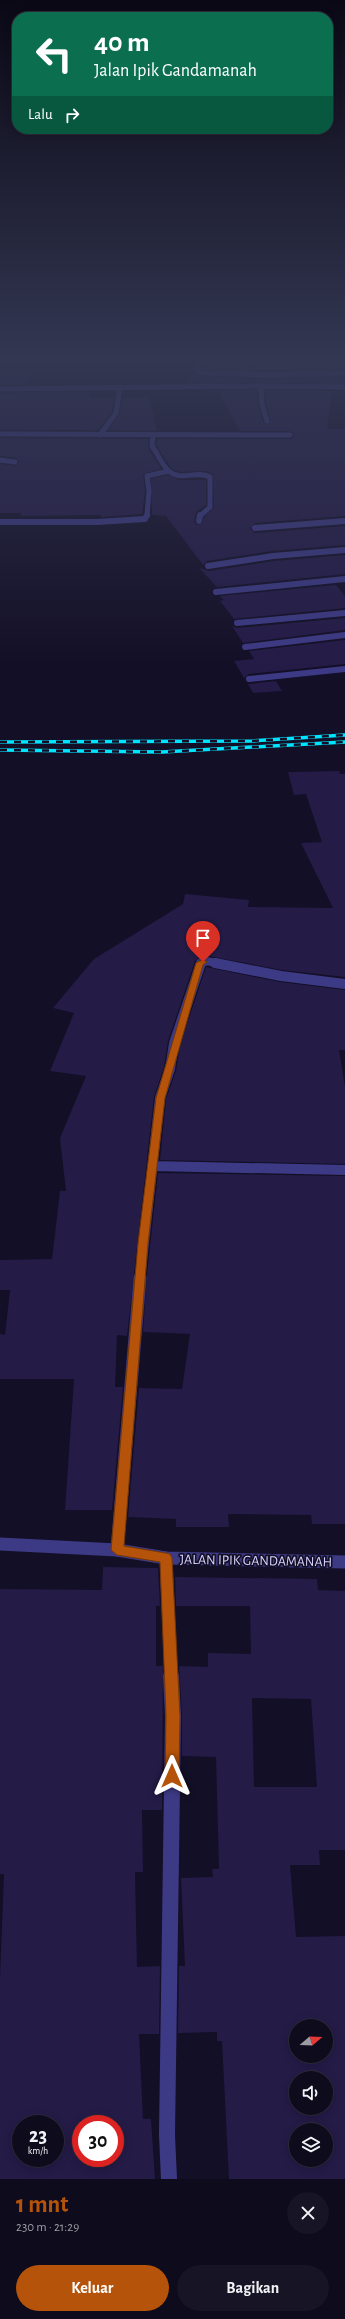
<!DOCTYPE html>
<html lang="id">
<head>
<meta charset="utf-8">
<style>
  body { margin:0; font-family:"Alegreya Sans",sans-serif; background:#171425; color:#f1f3f6; height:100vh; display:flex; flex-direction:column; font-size:15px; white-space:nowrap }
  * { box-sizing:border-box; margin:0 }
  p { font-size:13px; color:#9b9ba3 }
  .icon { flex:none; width:22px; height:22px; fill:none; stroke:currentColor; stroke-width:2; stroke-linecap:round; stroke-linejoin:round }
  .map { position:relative; height:2179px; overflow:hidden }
  .side { display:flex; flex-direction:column; background:#0e0b1c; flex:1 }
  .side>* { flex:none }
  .banner { position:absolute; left:12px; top:12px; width:321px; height:122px; border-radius:16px; box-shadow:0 2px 10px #0003,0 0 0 1px #2e2b3b; background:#0b6e4f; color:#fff; overflow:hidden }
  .needle { width:26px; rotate:71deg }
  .controls { position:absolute; left:289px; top:2019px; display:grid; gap:8px }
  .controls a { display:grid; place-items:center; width:44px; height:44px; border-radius:50%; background:#0e0b1c; box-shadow:0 2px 10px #0003,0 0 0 1px #2e2b3b; font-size:20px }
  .speed { position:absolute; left:12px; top:2115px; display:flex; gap:8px; font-size:20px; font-weight:700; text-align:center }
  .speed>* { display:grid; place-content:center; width:52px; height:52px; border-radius:50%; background:#0e0b1c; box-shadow:0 2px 10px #0003,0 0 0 1px #2e2b3b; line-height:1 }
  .speed small { font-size:10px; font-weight:400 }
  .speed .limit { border:6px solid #d22; background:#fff; color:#111 }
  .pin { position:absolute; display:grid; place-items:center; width:34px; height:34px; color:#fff; margin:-41px -17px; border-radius:50% 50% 50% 0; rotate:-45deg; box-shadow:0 0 4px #0007 }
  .pin .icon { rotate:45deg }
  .me { position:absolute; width:44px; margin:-22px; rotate:0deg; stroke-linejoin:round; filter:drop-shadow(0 0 3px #0008) }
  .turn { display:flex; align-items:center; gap:14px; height:84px; padding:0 16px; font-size:18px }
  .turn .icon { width:52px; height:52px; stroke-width:2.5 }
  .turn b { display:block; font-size:28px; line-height:34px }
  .then { display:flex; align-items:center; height:38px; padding:0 16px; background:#0003; gap:8px; font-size:15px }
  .round { display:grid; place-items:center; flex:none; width:42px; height:42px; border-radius:21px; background:#171425 }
  .head { display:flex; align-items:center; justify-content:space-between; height:68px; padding:0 16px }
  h1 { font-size:24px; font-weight:700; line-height:30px; color:#b45309 }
  .action { display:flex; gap:8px; margin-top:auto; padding:8px 16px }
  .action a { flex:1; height:46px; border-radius:24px; background:#b45309; color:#fff; font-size:16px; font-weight:700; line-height:46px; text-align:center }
  .action a+a { background:#171425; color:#f1f3f6 }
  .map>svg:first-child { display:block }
  .building { fill:#241b47; fill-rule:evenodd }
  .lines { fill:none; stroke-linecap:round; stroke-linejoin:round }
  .minor-far5 { stroke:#3d3a85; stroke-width:5 }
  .minor-far4 { stroke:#3d3a85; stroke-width:6 }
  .minor-far3 { stroke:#3d3a85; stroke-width:8 }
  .minor-far2 { stroke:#3d3a85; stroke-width:10 }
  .minor-far1 { stroke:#3d3a85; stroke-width:13 }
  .minor { stroke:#3d3a85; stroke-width:16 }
  .tertiary { stroke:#3d3a85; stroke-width:13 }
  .rail-casing { stroke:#00e5ff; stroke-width:3.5 }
  .rail { stroke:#130f26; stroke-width:2.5; stroke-dasharray:7; stroke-linecap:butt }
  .route { fill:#b45309; stroke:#753606 }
  .labels { text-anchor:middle; stroke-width:3.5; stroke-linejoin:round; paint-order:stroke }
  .near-street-label { font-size:14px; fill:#d9d4ff; stroke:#130f26 }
</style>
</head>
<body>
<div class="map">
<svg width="345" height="2179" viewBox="0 0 345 2179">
  <rect width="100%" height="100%" fill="#130f26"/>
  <path class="building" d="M205 360H247L239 370 204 369 201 367Z
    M256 360H305L301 370H249Z
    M313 360H345V369L310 370Z
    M194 372 203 377 240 379 345 377V383H186Z
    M0 374 29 375 25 385H0Z
    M218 390H257L258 406 263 422 267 425 271 421 266 404 265 390 332 391 327 429H345V516L255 523 250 529 255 533 345 526V545L272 551 207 561 203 565 166 516 152 515 151 479 168 475 179 480H206V505L196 512 194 521 196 525 202 524 204 517 214 507 213 474 206 471 180 472 172 469 156 445 157 439H290L294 437 293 433 290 431H240Z
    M91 392V398H114L112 411 98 430H0V393Z
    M149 397 157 431 108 430 119 415 123 398Z
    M0 438 149 439 148 448 161 469 143 474 145 491 142 514 101 517V515L21 516V513H0V464L15 466 19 462 16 458 0 456Z
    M345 555V574L217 587 199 568 209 571 274 561Z
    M336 585 345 596V608L234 619 220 601 224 600 220 596Z
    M345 618V630L243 643 232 626 237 628Z
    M345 640V664L249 674 244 678 234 661 254 659 249 651Z
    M276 681 282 691 253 693 248 684Z
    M339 771 340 774H345V977L282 970 208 956 199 957 195 961 168 1041 164 1067 154 1097 127 1336 117 1335 115 1387H123L112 1510H65L74 1379H0V1334L5 1335 10 1290H0V1260L52 1259 60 1191H66L60 1138 86 1076 50 1071 74 1013 53 1008 94 959 183 904 185 894 249 900 248 907 333 908 301 843 322 842 306 794 294 795 288 772Z
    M206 967 280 982 345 990V1050H339L345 1087V1164L160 1160 166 1099 176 1071 180 1045Z
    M158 1173 345 1176V1524H312L311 1515 228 1514 229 1527H176V1519L128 1517 139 1388 182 1389 190 1334 143 1332 147 1274Z
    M103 1567 158 1568 160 1606H156V1666H163L162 1810H142L143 1872H135L137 1967 160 1966 159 2034H139L143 2119H151L155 2179H0V1978L4 1874H0V1589L102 1590ZM21 2124H55V2158H21ZM81 2124H115V2158H81Z
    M175 1577 317 1579 318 1590 345 1591V1850H319L320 1865H290L296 1937 345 1936V2179H229L222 2041H217V2032L178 2033 179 1966H185L181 1878 213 1877 212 1869H219L216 1757 182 1756V1716L179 1666 208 1667V1653L251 1654 250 1606H176ZM252 1698 311 1699 317 1787H254ZM296 2026H326V2056H296ZM296 2078H326V2108H296ZM296 2130H326V2160H296Z"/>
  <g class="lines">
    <path class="minor-far5" d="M201 360 196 369 203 373 274 375 345 373
      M304 374 309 360
      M240 375 252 360
      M261 386 262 405 267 421
      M0 389 259 386 345 387
      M0 434 290 435
      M100 435 116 413 120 388
      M153 436 152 446C158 454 162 466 170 472 182 481 197 470 210 477V507L200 516
      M0 460 15 462
      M147 516 149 491 147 476 169 471"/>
    <path class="minor-far4" d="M199 521 200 515
      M0 522H97L145 519 147 515
      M255 528 345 521
      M208 566 273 556 345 550
      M216 592 345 579
      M237 623 345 613
      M245 647 345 635
      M249 679 345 669"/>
    <path class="minor-far3" d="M200 964 207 961 220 964"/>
    <path class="minor-far2" d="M215 963 281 976 345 984
      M152 1166 345 1170
      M140 1279 160 1098 170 1069 174 1043 201 963"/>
    <path class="minor-far1" d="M117 1550 140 1278
      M166 1558 171 1677"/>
    <path class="minor" d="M169 2179 167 2135 173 1716 171 1676"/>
    <path class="tertiary" d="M0 1544 117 1550 166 1558 345 1562"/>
    <g class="rail-casing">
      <path id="rail" d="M0 742 252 741 345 735
        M0 750 162 752 345 742"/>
    </g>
    <use href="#rail" class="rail"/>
  </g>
  <linearGradient id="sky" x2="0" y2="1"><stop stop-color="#0a0815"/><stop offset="0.54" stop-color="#333752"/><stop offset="1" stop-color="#333752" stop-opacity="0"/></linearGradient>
  <rect width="345" height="665" fill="url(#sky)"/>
  <path class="route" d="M203 959 207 962 203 965 165 1098 148 1243 124 1546 166 1553 170 1554 172 1558 180 1716 179 1776 177 1780 172 1782 167 1780 165 1776 166 1716 160 1562 117 1555 111 1550 138 1243 156 1098 196 963Z"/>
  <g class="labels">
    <g class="near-street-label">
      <text transform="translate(256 1560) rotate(1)" y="5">JALAN IPIK GANDAMANAH</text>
    </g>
  </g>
</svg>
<div class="controls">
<a><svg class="needle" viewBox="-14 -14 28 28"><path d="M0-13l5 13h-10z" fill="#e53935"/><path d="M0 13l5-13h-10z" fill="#9b9ba3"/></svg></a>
<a><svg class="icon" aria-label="sound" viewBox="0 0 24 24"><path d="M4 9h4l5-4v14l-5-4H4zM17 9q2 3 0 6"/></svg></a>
<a><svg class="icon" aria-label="layers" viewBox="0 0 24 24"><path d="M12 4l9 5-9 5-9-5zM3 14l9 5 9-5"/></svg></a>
</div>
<div class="speed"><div>23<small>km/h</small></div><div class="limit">30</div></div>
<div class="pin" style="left:203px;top:962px;background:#d93025"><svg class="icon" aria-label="arrive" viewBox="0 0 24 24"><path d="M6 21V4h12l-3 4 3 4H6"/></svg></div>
<svg class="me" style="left:172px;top:1776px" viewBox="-20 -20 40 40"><path d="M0-17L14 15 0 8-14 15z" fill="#b45309" stroke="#fff" stroke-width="4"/></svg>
<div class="banner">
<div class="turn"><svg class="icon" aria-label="left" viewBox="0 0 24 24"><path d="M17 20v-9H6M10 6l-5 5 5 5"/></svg><div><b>40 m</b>Jalan Ipik Gandamanah</div></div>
<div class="then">Lalu<svg class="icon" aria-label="right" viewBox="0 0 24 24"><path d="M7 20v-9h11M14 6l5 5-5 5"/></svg></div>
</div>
</div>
<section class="side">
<div class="head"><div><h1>1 mnt</h1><p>230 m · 21:29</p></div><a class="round"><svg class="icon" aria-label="close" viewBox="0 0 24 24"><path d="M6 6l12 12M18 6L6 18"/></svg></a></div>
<div class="action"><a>Keluar</a><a>Bagikan</a></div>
</section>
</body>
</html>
